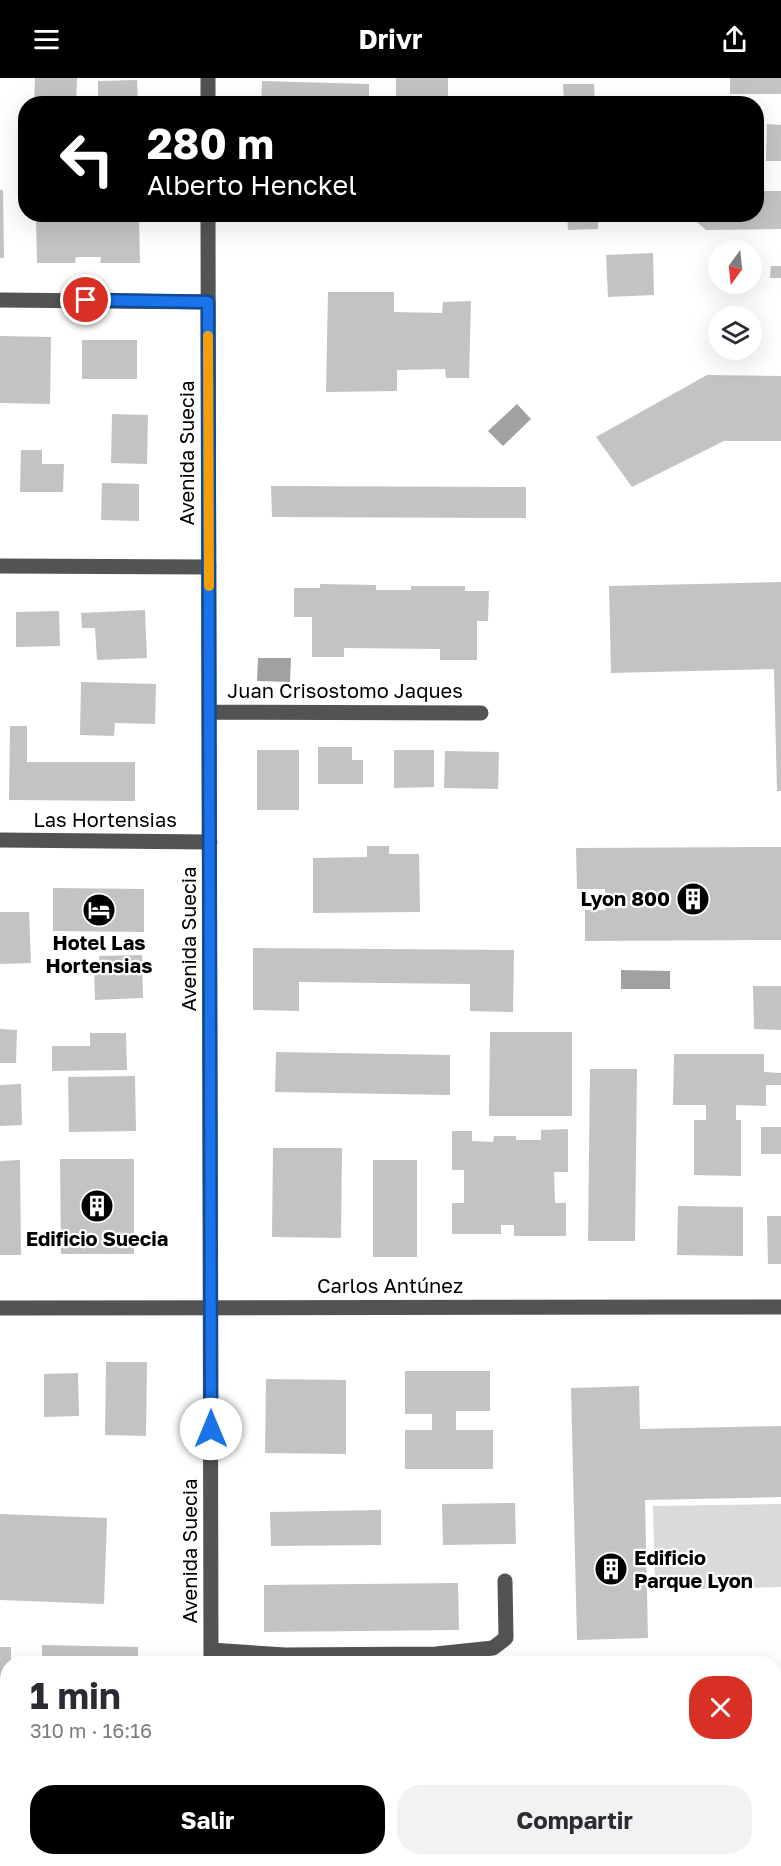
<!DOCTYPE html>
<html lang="es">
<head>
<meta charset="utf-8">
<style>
  body { margin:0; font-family:"Golos Text",sans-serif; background:#f2f2f3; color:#2b2b33; height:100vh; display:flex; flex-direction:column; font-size:22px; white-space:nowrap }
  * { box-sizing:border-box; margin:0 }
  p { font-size:20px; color:#7c7c81 }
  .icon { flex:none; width:33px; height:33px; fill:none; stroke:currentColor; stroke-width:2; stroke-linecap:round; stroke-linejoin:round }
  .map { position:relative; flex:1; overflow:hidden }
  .drawer { position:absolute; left:0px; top:1578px; width:782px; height:210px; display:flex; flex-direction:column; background:#fff; border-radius:24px 24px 0 0; box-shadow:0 6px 24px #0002 }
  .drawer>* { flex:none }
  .guide { position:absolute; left:18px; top:18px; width:746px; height:126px; border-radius:24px; box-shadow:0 6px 24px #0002; background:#000; color:#fff; overflow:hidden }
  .needle { width:39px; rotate:195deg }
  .controls { position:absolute; left:708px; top:162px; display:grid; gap:12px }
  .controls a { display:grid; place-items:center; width:54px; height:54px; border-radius:50%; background:#fff; box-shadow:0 6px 24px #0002; font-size:30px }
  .pin { position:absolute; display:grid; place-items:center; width:51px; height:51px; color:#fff; margin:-26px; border:3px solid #fff; border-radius:50%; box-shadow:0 2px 6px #0007 }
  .me { position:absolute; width:66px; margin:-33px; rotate:0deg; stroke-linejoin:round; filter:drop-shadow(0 0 4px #0008) }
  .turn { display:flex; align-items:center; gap:21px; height:126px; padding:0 30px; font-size:27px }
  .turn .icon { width:78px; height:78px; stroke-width:2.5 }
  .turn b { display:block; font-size:42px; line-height:51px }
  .round { display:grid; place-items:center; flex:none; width:63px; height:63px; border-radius:24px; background:#f2f2f3 }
  .summary { display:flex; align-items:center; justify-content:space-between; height:102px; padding:0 30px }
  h1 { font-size:36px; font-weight:700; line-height:45px }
  .primary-button { display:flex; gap:12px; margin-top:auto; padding:12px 30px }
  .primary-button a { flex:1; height:69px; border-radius:24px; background:#000; color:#fff; font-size:24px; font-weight:700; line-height:69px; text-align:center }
  .primary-button a+a { background:#f2f2f3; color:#2b2b33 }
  header { display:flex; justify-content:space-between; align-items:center; height:78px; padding:0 30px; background:#000; color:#fff; font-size:27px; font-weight:700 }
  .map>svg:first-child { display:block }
  .green { fill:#dadada }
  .water { fill:#a1a1a1 }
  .building { fill:#c3c3c3 }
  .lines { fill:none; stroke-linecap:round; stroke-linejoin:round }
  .minor { stroke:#535353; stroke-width:15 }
  .route-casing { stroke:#114b97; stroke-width:15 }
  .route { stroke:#1a73e8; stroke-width:10 }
  .slow { stroke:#f59e0b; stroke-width:10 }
  .labels { text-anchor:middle; stroke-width:4.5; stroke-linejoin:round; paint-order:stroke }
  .street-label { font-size:20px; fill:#000; stroke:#fff }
  .poi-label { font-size:20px; font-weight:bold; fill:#000; stroke:#fff }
</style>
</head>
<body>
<header><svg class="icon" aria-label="menu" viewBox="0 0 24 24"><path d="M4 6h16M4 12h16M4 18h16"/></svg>Drivr<svg class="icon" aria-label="share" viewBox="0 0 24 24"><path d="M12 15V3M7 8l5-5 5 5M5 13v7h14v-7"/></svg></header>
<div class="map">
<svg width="781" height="1788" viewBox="0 0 781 1788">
  <rect width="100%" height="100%" fill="#fff"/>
  <path class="green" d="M781 1426V1509L655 1512 653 1428Z"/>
  <path class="water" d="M517 326 531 341 503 368 488 353Z
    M258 580H291L290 604 257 603Z
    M621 892 670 893V911H621Z"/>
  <path class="building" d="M35 0H77L76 26H34Z
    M396 0H448V26H396Z
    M730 0H781V16H730Z
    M137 2 138 26H98V3Z
    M262 3 369 6V26H261Z
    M563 6H594L595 26H564Z
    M467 19 537 20V26H467Z
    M690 19H708L709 26H684Z
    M767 46 781 47V83H766Z
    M0 112H3L4 180H0Z
    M756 113H781V151L706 152 688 136H756Z
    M567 136H598V151L568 152Z
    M139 138 140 185H100L101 179H76L75 185H37L36 140H75L74 144H100V139Z
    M653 175 654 217 608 219 606 177Z
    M771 188H781V200H770Z
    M328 214H394V234L442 235 443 224 471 223 469 300H446L445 291 397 292V313L326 314Z
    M0 258 51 259 50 326 0 325Z
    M82 262H137V301H82Z
    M707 297 781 298V363H724L632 409 596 359Z
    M112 336 148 337 147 386 111 385Z
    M21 372H42V386H64L63 414H20Z
    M102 405 139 406V443L101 442Z
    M271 408 526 409V440L272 439Z
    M781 504V713H777L774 591 611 595 609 508Z
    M320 506 376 507V512H411V508H465V513H489L488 543H477V582H440V571L344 570V579H312V539H294V510H320Z
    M145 532 147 580 97 582 95 550H82L81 535Z
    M59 533 60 568 16 569V534Z
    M81 604 156 606 155 646 115 645 114 658 80 657Z
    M10 648H27V684H135V723L9 722Z
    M318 669H352V682H363V706H318Z
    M257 672H299V732H257Z
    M394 672H434V709L394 710Z
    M445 673 499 674 498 711 444 710Z
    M367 768H389V776H419L420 834 313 835V780L367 779Z
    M781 769V862L585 863V832H605V811H577L576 770Z
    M53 810 144 811V854L53 853Z
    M0 834H29L31 885 0 886Z
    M253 870 514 872 513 934 470 933V906L299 904V933L253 932Z
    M142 877 143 920 95 922 94 887H100L99 878Z
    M753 908H781V952L754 951Z
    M0 951 17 952 16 985H0Z
    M490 954H572V1038H489Z
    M90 955H126L127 992 52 993V968H90Z
    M276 974 450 977V1017L275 1014Z
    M674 976H764V994L781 995V1007H766V1028L736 1027V1042H741V1098L694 1097V1042H706V1027H673Z
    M590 991H637L635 1163H588Z
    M135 998 136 1053 69 1054 68 999Z
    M21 1006 22 1047 0 1048V1007Z
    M761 1049H781V1076H761Z
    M568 1051V1094H554L555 1125H566V1158H514V1147H501V1156H452V1125H464V1092H452V1053H472V1063L493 1064 494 1058H516V1062H541V1052Z
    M273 1070H342L341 1160 272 1159Z
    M60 1081H134V1176H61Z
    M20 1082 21 1177H0V1083Z
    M373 1082H417V1179H373Z
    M678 1128 743 1129V1178L677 1177Z
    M767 1138H781V1186H768Z
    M106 1284H147L146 1358 105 1357Z
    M405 1293H490V1333H456V1352H493V1391H405V1352H432V1336H405Z
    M78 1295 79 1338 44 1339V1296Z
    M266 1301 346 1302V1376L265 1375Z
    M639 1308 640 1351 781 1348V1419L645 1422 648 1560 577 1562 571 1310Z
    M515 1425 516 1466 443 1467 442 1426Z
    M381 1432V1467L271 1468 270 1434Z
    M0 1436 107 1440 104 1526 0 1522Z
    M458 1505 459 1552 264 1554V1507Z
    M42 1567 138 1569V1586H42Z
    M0 1569H11V1586H8L7 1660 0 1659Z
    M0 1701H8V1749H0Z
    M346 1780H408L429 1783V1788H274V1784Z"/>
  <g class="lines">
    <path class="minor" d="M208 0V26
      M208 136 211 1586
      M0 222 208 224
      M0 488 209 489
      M209 634 481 635
      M0 762 210 764
      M0 1230 781 1229
      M211 1572 285 1577 436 1576 493 1570 506 1560 505 1503
      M537 1780 565 1788
      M0 1785 205 1788"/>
  </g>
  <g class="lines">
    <g class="route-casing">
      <path id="route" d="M86 222 208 224 211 1351"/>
    </g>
    <use href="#route" class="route"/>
    <path class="slow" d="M208 258 209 508"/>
  </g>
  <defs>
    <g id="building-disc" transform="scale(1.725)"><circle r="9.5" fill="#000" stroke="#fff"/><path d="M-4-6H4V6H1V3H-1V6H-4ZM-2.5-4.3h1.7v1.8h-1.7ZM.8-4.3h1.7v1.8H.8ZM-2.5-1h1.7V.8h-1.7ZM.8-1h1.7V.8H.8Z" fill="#fff"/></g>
    <g id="hotel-disc" transform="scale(1.725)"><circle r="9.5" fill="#000" stroke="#fff"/><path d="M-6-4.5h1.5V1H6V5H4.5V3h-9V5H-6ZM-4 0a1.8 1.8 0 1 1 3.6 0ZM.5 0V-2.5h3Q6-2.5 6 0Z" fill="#fff"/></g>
  </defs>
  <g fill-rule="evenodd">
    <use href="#building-disc" x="693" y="821"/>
    <use href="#hotel-disc" x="99" y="832"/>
    <use href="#building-disc" x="97" y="1128"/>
    <use href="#building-disc" x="611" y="1491"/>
  </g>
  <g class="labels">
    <g class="street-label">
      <text transform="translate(187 375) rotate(-90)" y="7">Avenida Suecia</text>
      <text x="345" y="620">Juan Crisostomo Jaques</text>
      <text x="105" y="749">Las Hortensias</text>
      <text transform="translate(189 861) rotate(-90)" y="7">Avenida Suecia</text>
      <text x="390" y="1215">Carlos Antúnez</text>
      <text transform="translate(190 1473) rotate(-90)" y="7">Avenida Suecia</text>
    </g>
    <g class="poi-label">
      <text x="670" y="828" text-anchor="end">Lyon 800</text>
      <text x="99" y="872">Hotel Las<tspan x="99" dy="23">Hortensias</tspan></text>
      <text x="97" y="1168">Edificio Suecia</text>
      <text x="634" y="1487" text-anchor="start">Edificio<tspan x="634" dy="23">Parque Lyon</tspan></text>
    </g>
  </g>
</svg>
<div class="controls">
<a><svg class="needle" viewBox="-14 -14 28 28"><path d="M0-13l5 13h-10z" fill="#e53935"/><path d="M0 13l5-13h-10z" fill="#7c7c81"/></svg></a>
<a><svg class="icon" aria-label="layers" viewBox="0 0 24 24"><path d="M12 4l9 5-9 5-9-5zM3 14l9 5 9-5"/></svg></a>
</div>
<div class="pin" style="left:86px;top:222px;background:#d93025"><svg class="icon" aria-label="arrive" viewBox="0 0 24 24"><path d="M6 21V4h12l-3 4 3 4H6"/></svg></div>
<svg class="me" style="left:211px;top:1351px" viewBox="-20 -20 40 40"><circle r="19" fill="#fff"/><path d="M0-13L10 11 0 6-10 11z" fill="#1a73e8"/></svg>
<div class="guide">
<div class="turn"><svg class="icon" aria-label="left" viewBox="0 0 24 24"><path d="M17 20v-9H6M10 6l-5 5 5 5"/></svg><div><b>280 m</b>Alberto Henckel</div></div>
</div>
<section class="drawer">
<div class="summary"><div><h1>1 min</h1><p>310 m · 16:16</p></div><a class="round" style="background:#d93025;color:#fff"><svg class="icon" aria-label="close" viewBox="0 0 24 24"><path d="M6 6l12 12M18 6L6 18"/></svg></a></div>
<div class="primary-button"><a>Salir</a><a>Compartir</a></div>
</section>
</div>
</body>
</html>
